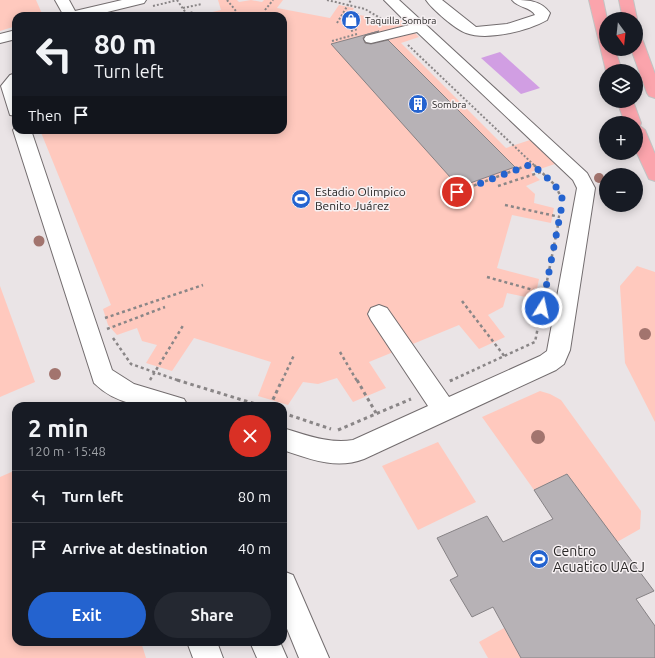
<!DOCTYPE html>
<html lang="en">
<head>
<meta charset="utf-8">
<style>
  body { margin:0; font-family:Ubuntu,sans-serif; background:#242831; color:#f1f3f6; height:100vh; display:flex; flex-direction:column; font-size:15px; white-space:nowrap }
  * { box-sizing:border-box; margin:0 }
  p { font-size:13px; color:#9ea1a6 }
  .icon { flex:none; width:22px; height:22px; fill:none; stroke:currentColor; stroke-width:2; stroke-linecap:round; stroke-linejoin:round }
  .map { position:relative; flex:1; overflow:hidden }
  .details { position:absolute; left:12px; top:402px; width:275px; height:244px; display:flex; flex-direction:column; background:#171b24; border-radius:12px; box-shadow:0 2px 10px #0003 }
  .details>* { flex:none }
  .hud { position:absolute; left:12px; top:12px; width:275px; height:122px; border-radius:12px; box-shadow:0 2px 10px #0003; background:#171b24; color:#f1f3f6; overflow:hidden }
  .needle { width:26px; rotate:165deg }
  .controls { position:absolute; left:599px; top:12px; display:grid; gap:8px }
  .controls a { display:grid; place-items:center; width:44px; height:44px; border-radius:50%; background:#171b24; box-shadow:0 2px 10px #0003; font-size:20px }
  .pin { position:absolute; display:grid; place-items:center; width:34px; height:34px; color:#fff; margin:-17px; border:2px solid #fff; border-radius:50%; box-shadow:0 1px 4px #0007 }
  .me { position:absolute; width:44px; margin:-22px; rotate:10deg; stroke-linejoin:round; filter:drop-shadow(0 0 3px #0008) }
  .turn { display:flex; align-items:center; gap:14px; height:84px; padding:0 16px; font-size:18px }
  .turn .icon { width:52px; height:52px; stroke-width:2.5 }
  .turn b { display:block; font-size:28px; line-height:34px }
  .then { display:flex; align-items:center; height:38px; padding:0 16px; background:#0003; gap:8px; font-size:15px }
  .round { display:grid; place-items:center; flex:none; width:42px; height:42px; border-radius:21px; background:#242831 }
  .head { display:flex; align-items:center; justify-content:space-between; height:68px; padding:0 16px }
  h1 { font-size:24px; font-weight:600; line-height:30px }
  .primary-button { display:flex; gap:8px; margin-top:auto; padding:8px 16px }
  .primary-button a { flex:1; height:46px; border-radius:24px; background:#2463cf; color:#fff; font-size:16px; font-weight:600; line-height:46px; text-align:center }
  .primary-button a+a { background:#242831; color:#f1f3f6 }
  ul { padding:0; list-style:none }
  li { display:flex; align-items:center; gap:12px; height:52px; padding:0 16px; border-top:1px solid #363941 }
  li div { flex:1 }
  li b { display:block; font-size:15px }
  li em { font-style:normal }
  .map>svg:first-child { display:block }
  .green { fill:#ffc9be }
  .water { fill:#d19ee3 }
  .building { fill:#b7b2b6; stroke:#868285 }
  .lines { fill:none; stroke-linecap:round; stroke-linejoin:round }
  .minor-casing { stroke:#736d6f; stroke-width:2 }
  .highway-casing { stroke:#c3c3c3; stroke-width:2 }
  .path-far2 { stroke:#8a8687; stroke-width:2; stroke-dasharray:2 2; stroke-linecap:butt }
  .path-far1 { stroke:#8a8687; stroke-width:2.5; stroke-dasharray:3 3; stroke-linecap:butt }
  .path { stroke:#8a8687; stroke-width:3; stroke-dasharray:3.5 3.5; stroke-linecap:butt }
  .minor { fill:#fff; fill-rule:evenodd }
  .highway { fill:#fba4ac; fill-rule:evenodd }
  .tree { fill:#a2746e }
  .route { stroke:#2463cf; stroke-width:7; stroke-dasharray:0 12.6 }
  .labels { text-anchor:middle; stroke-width:3; stroke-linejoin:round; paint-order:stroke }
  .far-poi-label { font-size:10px; fill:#292727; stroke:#f7f1f3; text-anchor:start }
  .poi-label { font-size:12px; fill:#292727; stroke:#f7f1f3; text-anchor:start }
  .near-poi-label { font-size:14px; fill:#292727; stroke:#f7f1f3; text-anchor:start }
</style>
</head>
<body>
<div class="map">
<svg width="655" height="658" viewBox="0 0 655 658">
  <rect width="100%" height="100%" fill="#eae4e6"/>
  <path class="green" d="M0 0H36L43 16H16V26L0 31Z
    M218 0H237L239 2 251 0 262 2 264 0H283L277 8 330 18 339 5 354 8 351 14 366 16 371 20 377 19 383 25 402 20 419 37 401 43 506 148 530 140 555 164 531 172 540 180 526 186 535 194 534 203 554 208 551 223 512 215 497 268 539 279 535 299 507 293 503 307 488 315 505 337 479 349 459 325 369 362 386 388 353 402 337 378 318 384 303 382 288 405 258 396 271 362 194 338 172 371 146 363 157 345 142 341 137 328 117 335 108 325 103 309 111 305 40 130H283V16H195L221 10Z
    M637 266 655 272V422L625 363 620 286Z
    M0 286 35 382 0 397Z
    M540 391 550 394 561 400 641 511 640 529 617 542 567 474 534 490 482 417Z
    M438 442 476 502 418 530 382 466Z
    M16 470V642H141L146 658H0V477Z
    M504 628 521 658H488L479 642Z"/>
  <path class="water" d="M500 52 540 88 521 94 481 58Z"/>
  <path class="building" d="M379 31 365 35 363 38 365 43 371 44 388 40 515 167 459 187 331 44Z
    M567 474 654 591 636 599 655 626V658H521L493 607 472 617 450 580 458 576 437 538 487 516 503 542 553 519 534 490Z"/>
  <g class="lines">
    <g class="minor-casing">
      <path id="minor" d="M55 0H69L75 11 122 0H146L144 3 91 16H64Z
        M384 0H399L587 173 595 188 570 350 564 364 556 370 364 459C336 470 310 459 283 450V428C306 435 329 444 353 440L428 406 371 320 368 314 371 308 379 305 387 308 449 397 540 356 547 351 577 188 573 180 417 32 371 43 366 42 364 39 366 36 409 25Z
        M426 0H442L476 27 507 24 535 15C531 7 518 8 512 0 527 0 541 0 550 13L547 20C528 31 487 41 466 33 456 30 432 9 426 0Z
        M16 30V39L0 43V34Z
        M16 73V116L10 115 1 86 10 75Z
        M16 126V130H31L112 370 134 384 184 399 188 406C152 406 122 410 94 383L13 130Z
        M283 571 293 575 329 658H299L283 619Z
        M187 642H217L223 658H193Z
        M250 642H280L287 658H257Z"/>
    </g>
    <g class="highway-casing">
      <path id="highway" d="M589 0H603L607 19H606V49H615L622 71H606Z
        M619 0H633L637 19 636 21V19H623Z
        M636 37 641 38 643 41 655 74V98L649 96 647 93 631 49H636Z
        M617 101H633L641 123 640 126 645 130 655 154V181L649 179 636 151V123H625Z"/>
    </g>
    <path class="path-far2" d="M177 0 188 16
      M227 0 236 11
      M327 0 365 9 385 21
      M153 6 178 0
      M183 8 202 4
      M265 10 273 0
      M179 16 193 12 195 15
      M337 23 351 0
      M351 31 358 29
      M332 41 357 34
      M408 45 535 166
      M525 166 532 164"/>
    <path class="path-far1" d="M534 165 555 185 563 201
      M498 186 541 172
      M457 192 528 165
      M505 205 560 217
      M487 277 544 293
      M462 301 505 357
      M105 318 203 285
      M107 329 165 307
      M113 338 131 364 180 381
      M340 352 357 381
      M150 380 184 324
      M282 381 294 355
      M450 381 535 342 558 225"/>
    <path class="path" d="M177 380 262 406
      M357 380 376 413
      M450 381 452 380
      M270 406 282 380
      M283 413 331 429
      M338 430 411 399"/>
    <use href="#minor" class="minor"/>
    <use href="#highway" class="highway"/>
  </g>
  <g class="tree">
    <circle cx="599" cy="178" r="5"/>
    <circle cx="39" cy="241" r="5.5"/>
    <circle cx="645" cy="334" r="6"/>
    <circle cx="55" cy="374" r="6"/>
    <circle cx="538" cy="437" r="7"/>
  </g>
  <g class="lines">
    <path class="route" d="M457 192 532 164 555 185 563 200 542 308"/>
  </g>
  <defs>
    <g id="shop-disc" transform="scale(1)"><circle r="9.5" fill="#2463cf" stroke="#f7f1f3"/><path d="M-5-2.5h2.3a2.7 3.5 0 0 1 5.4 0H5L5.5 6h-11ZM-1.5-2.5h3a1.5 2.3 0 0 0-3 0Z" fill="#fff"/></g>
    <g id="building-disc" transform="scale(1)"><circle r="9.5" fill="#2463cf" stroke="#f7f1f3"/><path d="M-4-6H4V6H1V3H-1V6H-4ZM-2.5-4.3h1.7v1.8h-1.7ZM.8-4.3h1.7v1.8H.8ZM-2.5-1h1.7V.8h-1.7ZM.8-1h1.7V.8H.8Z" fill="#fff"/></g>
    <g id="stadium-disc" transform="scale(1)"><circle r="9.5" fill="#2463cf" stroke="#f7f1f3"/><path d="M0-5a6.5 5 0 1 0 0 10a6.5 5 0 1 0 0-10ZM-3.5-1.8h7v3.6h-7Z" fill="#fff"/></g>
  </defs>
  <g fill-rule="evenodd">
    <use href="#shop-disc" x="351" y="20"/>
    <use href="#building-disc" x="418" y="104"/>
    <use href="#stadium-disc" x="301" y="199"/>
    <use href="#stadium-disc" x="539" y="559"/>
  </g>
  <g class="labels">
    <g class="far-poi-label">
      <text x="365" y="24">Taquilla Sombra</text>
      <text x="432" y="108">Sombra</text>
    </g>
    <g class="poi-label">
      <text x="315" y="196">Estadio Olimpico<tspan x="315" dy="14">Benito Juárez</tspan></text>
    </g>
    <g class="near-poi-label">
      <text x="553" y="556">Centro<tspan x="553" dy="16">Acuatico UACJ</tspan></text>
    </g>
  </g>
</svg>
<div class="controls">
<a><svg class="needle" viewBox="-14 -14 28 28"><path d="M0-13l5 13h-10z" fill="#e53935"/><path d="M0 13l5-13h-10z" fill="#9ea1a6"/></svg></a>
<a><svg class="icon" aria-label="layers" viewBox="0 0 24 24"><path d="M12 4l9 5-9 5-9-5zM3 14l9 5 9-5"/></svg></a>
<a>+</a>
<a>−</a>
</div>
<div class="pin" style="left:457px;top:192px;background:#d93025"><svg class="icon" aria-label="arrive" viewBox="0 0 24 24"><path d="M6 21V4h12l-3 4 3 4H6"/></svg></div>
<svg class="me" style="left:542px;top:308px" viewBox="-20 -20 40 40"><circle r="17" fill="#2463cf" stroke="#fff" stroke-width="3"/><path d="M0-11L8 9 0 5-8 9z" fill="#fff"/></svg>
<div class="hud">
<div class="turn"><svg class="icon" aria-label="left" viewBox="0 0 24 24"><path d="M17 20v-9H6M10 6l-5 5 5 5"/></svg><div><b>80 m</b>Turn left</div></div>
<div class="then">Then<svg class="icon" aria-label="arrive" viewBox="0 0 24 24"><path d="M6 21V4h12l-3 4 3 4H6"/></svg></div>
</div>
<section class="details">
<div class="head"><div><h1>2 min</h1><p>120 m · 15:48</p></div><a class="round" style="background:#d93025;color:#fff"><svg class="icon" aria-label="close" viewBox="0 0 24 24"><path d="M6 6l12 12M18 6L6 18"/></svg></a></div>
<ul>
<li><svg class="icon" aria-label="left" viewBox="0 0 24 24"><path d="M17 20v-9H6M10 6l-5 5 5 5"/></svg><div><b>Turn left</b></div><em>80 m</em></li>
<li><svg class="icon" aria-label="arrive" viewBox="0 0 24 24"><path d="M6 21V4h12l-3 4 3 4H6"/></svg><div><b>Arrive at destination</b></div><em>40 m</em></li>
</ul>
<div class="primary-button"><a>Exit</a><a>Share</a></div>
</section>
</div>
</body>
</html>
